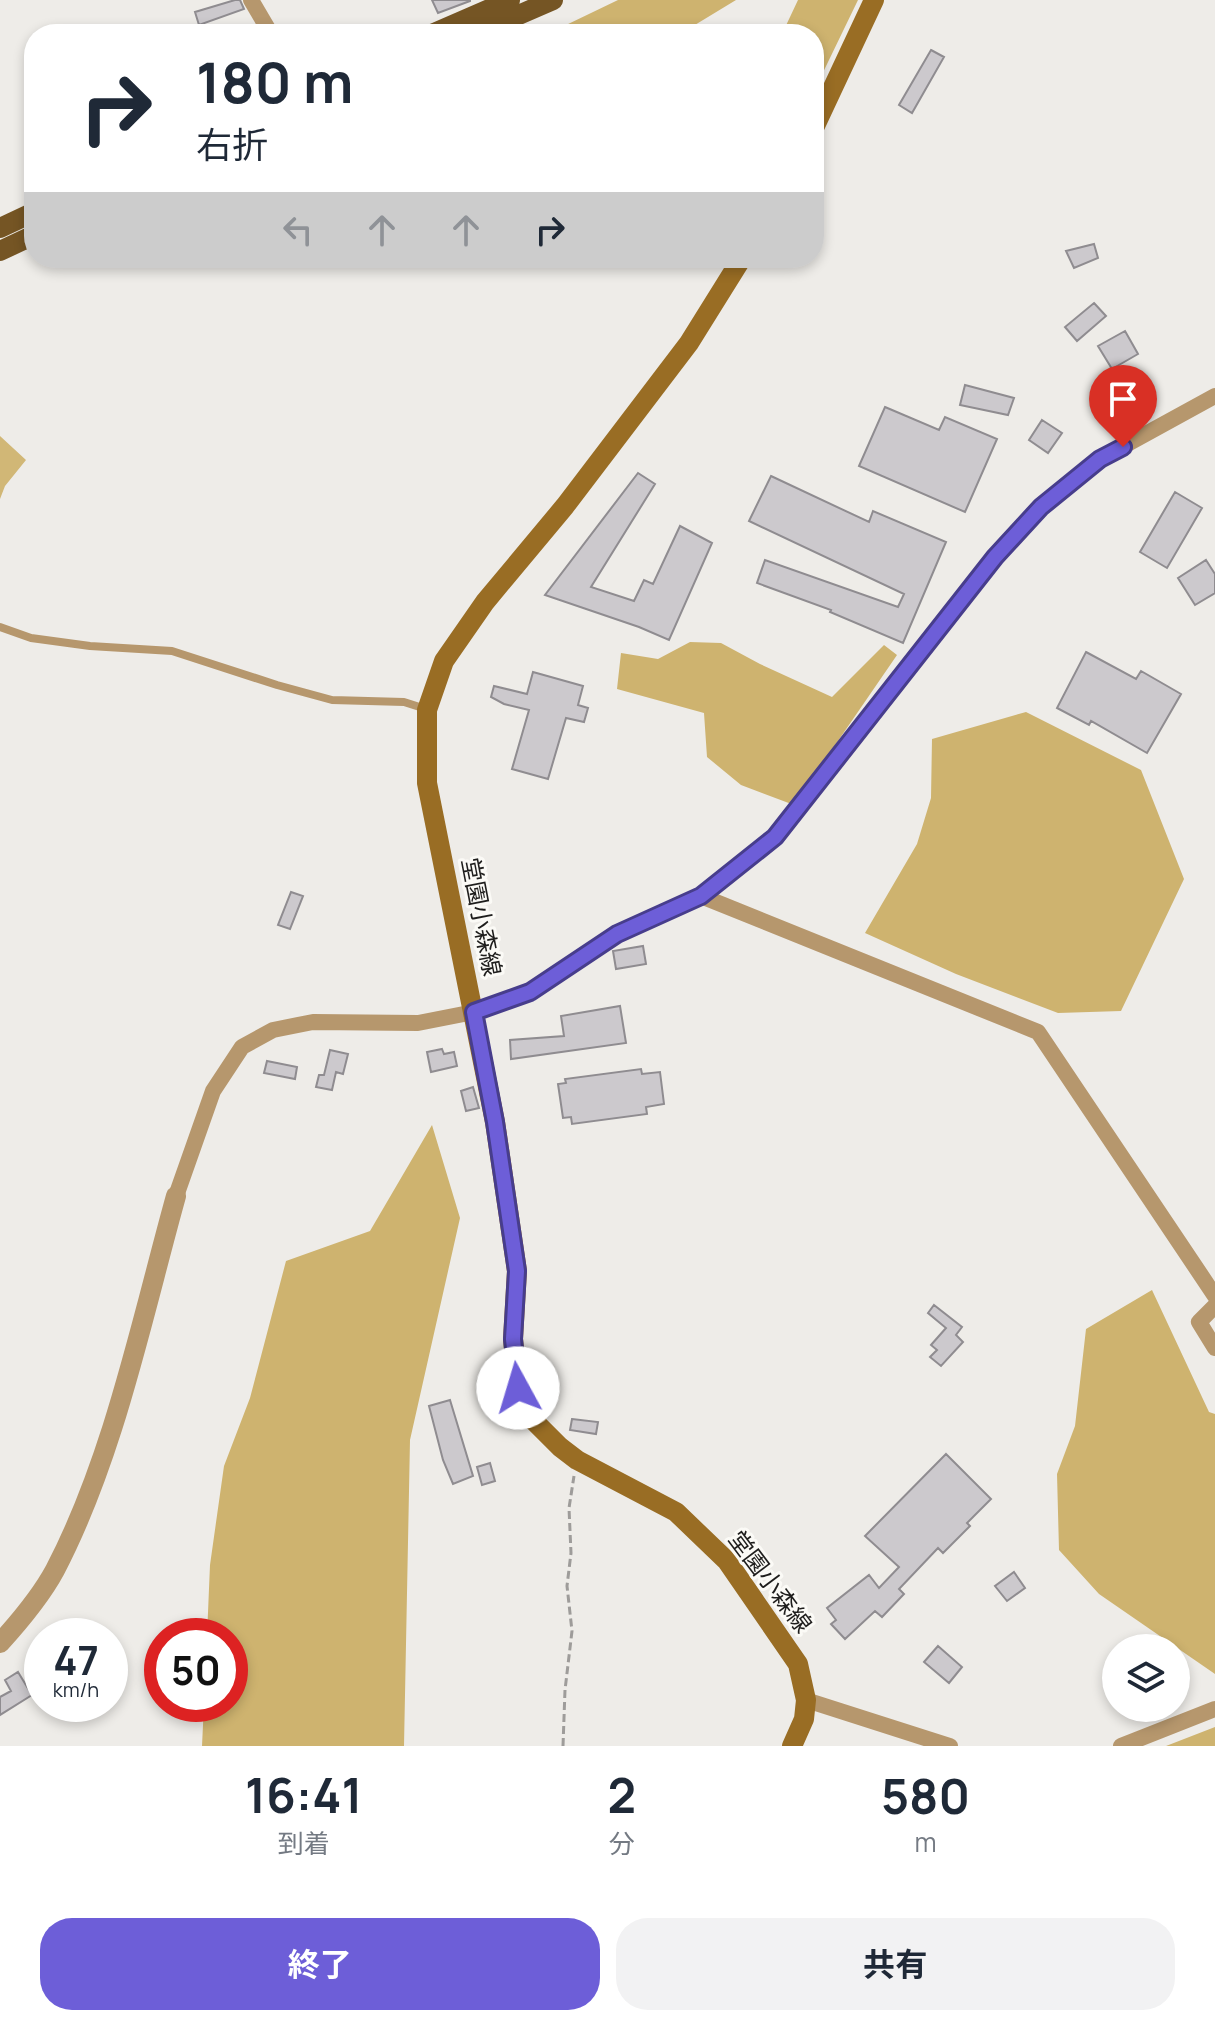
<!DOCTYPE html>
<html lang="ja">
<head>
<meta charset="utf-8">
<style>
  body { margin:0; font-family:Manrope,"Noto Sans JP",sans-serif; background:#f2f2f3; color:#1f2937; height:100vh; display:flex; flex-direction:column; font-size:30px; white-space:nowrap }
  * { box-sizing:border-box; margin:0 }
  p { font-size:26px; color:#747a83 }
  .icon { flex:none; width:44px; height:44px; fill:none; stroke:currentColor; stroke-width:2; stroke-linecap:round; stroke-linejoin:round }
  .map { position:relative; height:1746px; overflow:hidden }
  .sheet { display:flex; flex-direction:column; background:#fff; flex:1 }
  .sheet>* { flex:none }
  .top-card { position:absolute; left:24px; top:24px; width:800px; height:244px; border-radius:32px; box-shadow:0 4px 12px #0003; background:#fff; color:#1f2937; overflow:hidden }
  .tools { position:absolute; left:1102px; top:1634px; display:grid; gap:16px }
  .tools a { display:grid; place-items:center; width:88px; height:88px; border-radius:50%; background:#fff; box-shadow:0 4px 12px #0003; font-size:40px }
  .speed { position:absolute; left:24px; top:1618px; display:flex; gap:16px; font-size:40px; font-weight:700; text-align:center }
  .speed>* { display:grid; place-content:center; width:104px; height:104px; border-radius:50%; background:#fff; box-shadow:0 4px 12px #0003; line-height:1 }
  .speed small { font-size:20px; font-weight:400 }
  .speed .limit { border:12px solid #d22; background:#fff; color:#111 }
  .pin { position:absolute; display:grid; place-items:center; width:68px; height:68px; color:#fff; margin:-82px -34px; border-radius:50% 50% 50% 0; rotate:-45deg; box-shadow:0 0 8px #0007 }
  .pin .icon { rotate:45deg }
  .me { position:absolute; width:88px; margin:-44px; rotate:354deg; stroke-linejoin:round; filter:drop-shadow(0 0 6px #0008) }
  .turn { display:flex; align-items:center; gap:28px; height:168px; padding:0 40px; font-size:36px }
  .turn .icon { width:104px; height:104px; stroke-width:2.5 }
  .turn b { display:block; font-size:56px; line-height:68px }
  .lanes { display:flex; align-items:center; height:76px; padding:0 40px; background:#0003; justify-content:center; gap:40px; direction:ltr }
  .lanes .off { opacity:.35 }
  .eta { display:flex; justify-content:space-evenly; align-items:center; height:136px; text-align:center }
  .eta b { font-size:48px; font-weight:700; line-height:56px }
  .button { display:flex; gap:16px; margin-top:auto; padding:16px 40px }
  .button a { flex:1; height:92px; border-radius:32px; background:#6d5ed8; color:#fff; font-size:32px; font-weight:700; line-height:92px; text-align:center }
  .button a+a { background:#f2f2f3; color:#1f2937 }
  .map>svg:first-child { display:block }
  .green { fill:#d1b776 }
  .forest { fill:#ceb36f }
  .building { fill:#ccc9cd; stroke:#8f8c90; stroke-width:2 }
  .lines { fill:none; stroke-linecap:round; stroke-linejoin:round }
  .path { stroke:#9e9c9a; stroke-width:3; stroke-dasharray:8 4; stroke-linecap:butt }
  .service { stroke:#b6976d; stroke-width:8 }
  .minor { stroke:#b6976d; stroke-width:16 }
  .tertiary { stroke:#b6976d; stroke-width:20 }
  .secondary { stroke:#996d24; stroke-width:20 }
  .primary { stroke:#755524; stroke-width:20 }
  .route-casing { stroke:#473d8c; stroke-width:20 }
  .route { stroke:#6d5ed8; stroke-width:14 }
  .labels { text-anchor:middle; stroke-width:6; stroke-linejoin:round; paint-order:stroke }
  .street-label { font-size:24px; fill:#1e1d1c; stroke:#fbfaf6 }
</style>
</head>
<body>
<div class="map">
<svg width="1215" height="1746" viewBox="0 0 1215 1746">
  <rect width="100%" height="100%" fill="#eeece8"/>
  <path class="green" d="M0 436 26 460 5 486 0 499Z"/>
  <path class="forest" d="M618 0H736L680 34H574L564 26Z
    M798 0H858L814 91V34H782Z
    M690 642 721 643 760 664 832 697 884 645 897 655 794 805 741 785 707 757 704 713 617 689 621 653 658 659Z
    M1026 712 1141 770 1184 879 1121 1011 1058 1013 956 974 865 933 917 844 931 798 932 739Z
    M432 1125 460 1218 410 1440 404 1746H202L204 1704H230V1636H207L210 1565 224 1466 250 1398 286 1261 370 1231Z
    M1152 1290 1209 1412 1215 1414V1674L1099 1594 1059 1550 1057 1474 1075 1426 1086 1329Z
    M1215 1727V1746H1166Z"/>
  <path class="building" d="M235 0H240L244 9 199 25 195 12Z
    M432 0H470V1L438 13Z
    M931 50 944 57 912 113 899 105Z
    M1094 244 1098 258 1074 268 1066 251Z
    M1094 303 1106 316 1077 341 1065 327Z
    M1125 331 1138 354 1112 369 1098 346Z
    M965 385 1014 398 1008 415 960 405Z
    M885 407 939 430 945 417 997 439 965 512 859 466Z
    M1042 420 1062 433 1048 453 1029 440Z
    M638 473 655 484 591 587 634 601 644 580 653 584 680 526 712 543 669 640 639 627 545 595Z
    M771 476 869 522 873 511 946 542 903 643 830 612 831 610 757 583 765 560 898 607 904 594 749 521Z
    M1175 492 1202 508 1167 568 1140 552Z
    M1206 560 1215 574V593L1195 605 1178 578Z
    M1086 652 1136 679 1141 671 1181 694 1147 753 1091 721 1089 725 1057 708Z
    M533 672 583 686 578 705 588 708 584 722 566 718 548 779 512 769 529 710 504 704 491 697 494 686 527 694Z
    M291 892 303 896 290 929 278 925Z
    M643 946 646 964 616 969 613 951Z
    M620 1006 626 1043 511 1059 510 1040 564 1036 561 1016Z
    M442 1049 444 1054 454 1052 457 1066 431 1072 427 1052Z
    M330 1050 348 1054 343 1074 336 1072 332 1090 316 1087 319 1075H324Z
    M267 1061 297 1067 295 1079 264 1073Z
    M641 1069 642 1074 660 1072 664 1104 646 1107 647 1114 572 1124 571 1117 563 1118 558 1084 566 1083 565 1079Z
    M473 1087 479 1108 466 1111 461 1091Z
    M934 1305 962 1327 956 1335 963 1342 941 1366 930 1357 937 1350 931 1345 946 1328 928 1313Z
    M450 1400 473 1476 453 1484 443 1460 429 1406Z
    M572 1419 598 1422 596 1434 570 1430Z
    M946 1454 991 1499 967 1523 970 1526 943 1553 938 1548 899 1589 904 1594 882 1617 875 1611 845 1639 831 1624 836 1620 827 1608 869 1575 879 1588 899 1567 865 1536Z
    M490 1463 495 1481 482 1485 477 1467Z
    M1014 1572 1025 1588 1007 1601 995 1586Z
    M938 1646 962 1667 949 1683 924 1662Z
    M18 1672 32 1695 0 1715V1697L11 1691 5 1680Z"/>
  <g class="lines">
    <path class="path" d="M398 34 416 26
      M563 1746 565 1690 572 1631 567 1586 571 1553 569 1508 574 1476"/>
    <path class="service" d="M0 627 31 638 90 646 172 651 277 685 332 700 404 702 426 709"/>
    <path class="minor" d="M251 0 271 34
      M701 896 1038 1032 1215 1296
      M176 1196 213 1091 242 1047 273 1030 313 1022 418 1023 474 1012 530 992 617 934 701 896 775 837 995 557 1041 507 1100 459 1215 396
      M1215 1306 1199 1322 1215 1348
      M806 1700 950 1746
      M1121 1746 1215 1709"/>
    <path class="tertiary" d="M0 1643C20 1621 41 1596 55 1570 114 1457 142 1318 176 1196"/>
    <path class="secondary" d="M814 128 874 0
      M742 258 689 343 565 506 485 602 444 661 427 710V783L495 1122 517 1271 513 1339 518 1388 531 1418 560 1447 577 1460 676 1512 727 1561 798 1664 806 1700 804 1719 792 1746"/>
    <path class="primary" d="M432 34 510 0
      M475 34 553 0
      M0 228 34 212
      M0 251 34 235"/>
  </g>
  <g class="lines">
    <g class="route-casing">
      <path id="route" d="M518 1388 513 1339 517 1271 495 1122 474 1012 530 992 617 934 701 896 775 837 995 557 1041 507 1100 459 1123 447"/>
    </g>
    <use href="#route" class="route"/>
  </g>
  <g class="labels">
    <g class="street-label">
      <text transform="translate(481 917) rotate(79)" y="8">堂園小森線</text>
      <text transform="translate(770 1582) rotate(53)" y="8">堂園小森線</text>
    </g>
  </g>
</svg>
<div class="tools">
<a><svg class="icon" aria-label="layers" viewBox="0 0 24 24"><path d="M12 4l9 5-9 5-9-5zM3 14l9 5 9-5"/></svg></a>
</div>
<div class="speed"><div>47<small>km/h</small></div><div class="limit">50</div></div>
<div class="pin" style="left:1123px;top:447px;background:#d93025"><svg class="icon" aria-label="arrive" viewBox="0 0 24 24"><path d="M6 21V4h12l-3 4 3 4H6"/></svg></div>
<svg class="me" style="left:518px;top:1388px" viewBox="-20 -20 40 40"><circle r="19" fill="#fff"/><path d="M0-13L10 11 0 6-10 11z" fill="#6d5ed8"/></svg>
<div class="top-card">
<div class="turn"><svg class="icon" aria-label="right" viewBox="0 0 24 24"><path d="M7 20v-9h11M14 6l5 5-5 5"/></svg><div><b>180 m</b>右折</div></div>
<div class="lanes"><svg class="icon off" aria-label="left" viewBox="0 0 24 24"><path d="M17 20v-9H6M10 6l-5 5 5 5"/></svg><svg class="icon off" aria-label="ahead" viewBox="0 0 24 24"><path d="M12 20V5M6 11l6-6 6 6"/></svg><svg class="icon off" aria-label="ahead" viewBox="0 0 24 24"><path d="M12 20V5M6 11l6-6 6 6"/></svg><svg class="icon" aria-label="right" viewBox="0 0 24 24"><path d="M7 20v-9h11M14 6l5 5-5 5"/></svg></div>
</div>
</div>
<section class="sheet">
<div class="eta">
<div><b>16:41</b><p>到着</p></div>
<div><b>2</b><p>分</p></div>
<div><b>580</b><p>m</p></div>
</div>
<div class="button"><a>終了</a><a>共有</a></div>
</section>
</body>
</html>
